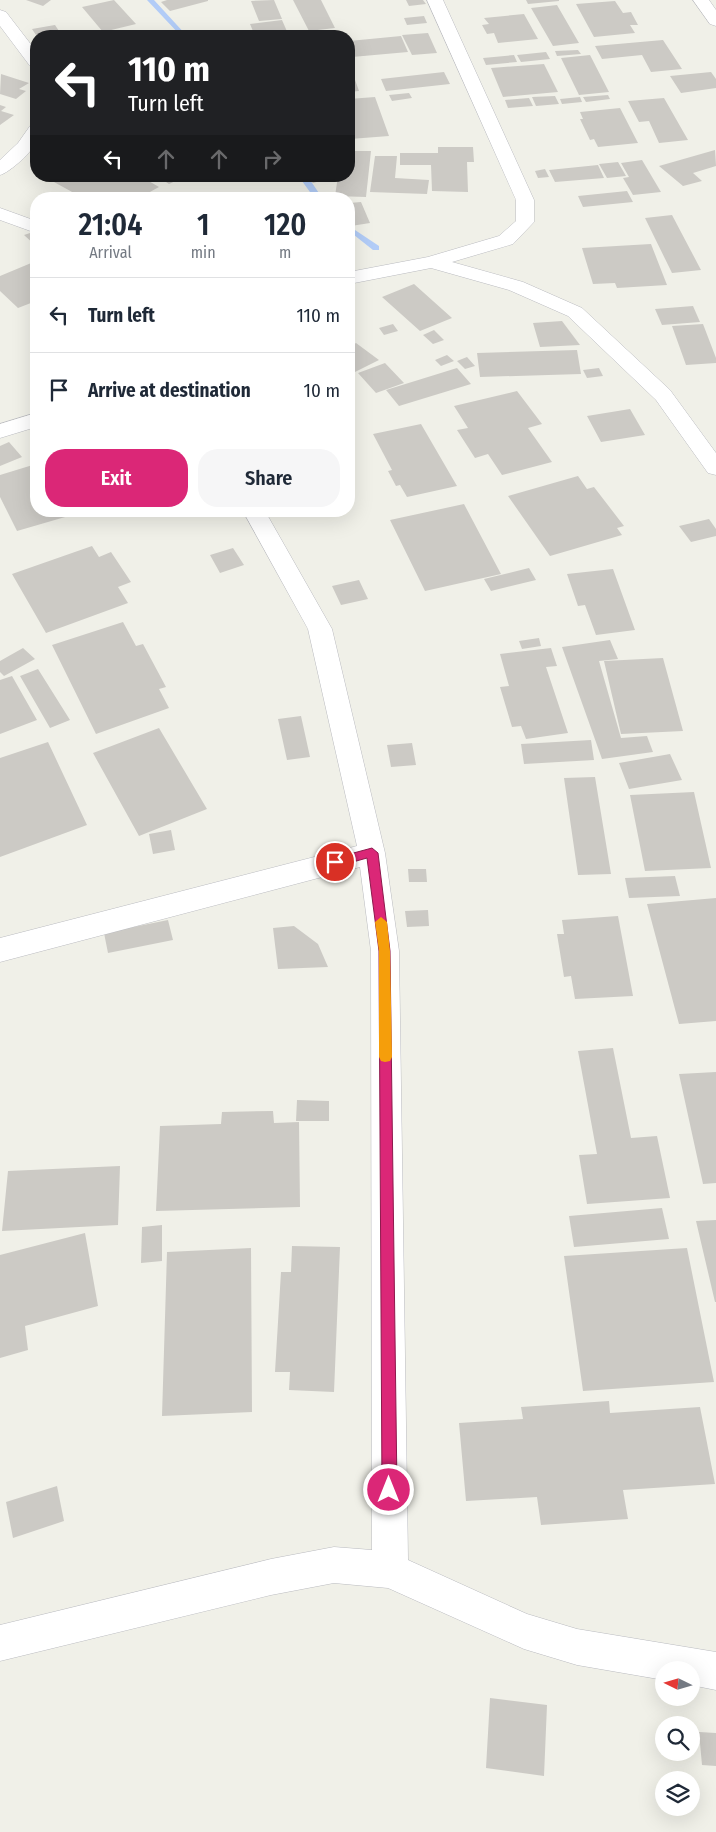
<!DOCTYPE html>
<html lang="en">
<head>
<meta charset="utf-8">
<style>
  body { margin:0; font-family:"Fira Sans Condensed",sans-serif; background:#f6f6f7; color:#1f2937; height:100vh; display:flex; flex-direction:column; font-size:19px; white-space:nowrap }
  * { box-sizing:border-box; margin:0 }
  p { font-size:16px; color:#747a83 }
  .icon { flex:none; width:28px; height:28px; fill:none; stroke:currentColor; stroke-width:2; stroke-linecap:round; stroke-linejoin:round }
  .map { position:relative; flex:1; overflow:hidden }
  .side { position:absolute; left:30px; top:192px; width:325px; height:325px; display:flex; flex-direction:column; background:#fff; border-radius:20px; box-shadow:0 5px 20px #0002 }
  .side>* { flex:none }
  .hud { position:absolute; left:30px; top:30px; width:325px; height:152px; border-radius:20px; box-shadow:0 5px 20px #0002; background:#202124; color:#fff; overflow:hidden }
  .needle { width:32px; rotate:275deg }
  .buttons { position:absolute; left:655px; top:1661px; display:grid; gap:10px }
  .buttons a { display:grid; place-items:center; width:45px; height:45px; border-radius:50%; background:#fff; box-shadow:0 5px 20px #0002; font-size:25px }
  .pin { position:absolute; display:grid; place-items:center; width:42px; height:42px; color:#fff; margin:-21px; border:2px solid #fff; border-radius:50%; box-shadow:0 1px 5px #0007 }
  .me { position:absolute; width:55px; margin:-28px; rotate:0deg; stroke-linejoin:round; filter:drop-shadow(0 0 4px #0008) }
  .turn { display:flex; align-items:center; gap:18px; height:105px; padding:0 15px; font-size:22px }
  .turn .icon { width:65px; height:65px; stroke-width:2.5 }
  .turn b { display:block; font-size:35px; line-height:42px }
  .lanes { display:flex; align-items:center; height:48px; padding:0 15px; background:#0003; justify-content:center; gap:25px; direction:ltr }
  .lanes .off { opacity:.35 }
  .eta { display:flex; justify-content:space-evenly; align-items:center; height:85px; text-align:center }
  .eta b { font-size:30px; font-weight:600; line-height:35px }
  .cta { display:flex; gap:10px; margin-top:auto; padding:10px 15px }
  .cta a { flex:1; height:58px; border-radius:20px; background:#db2777; color:#fff; font-size:20px; font-weight:600; line-height:58px; text-align:center }
  .cta a+a { background:#f6f6f7; color:#1f2937 }
  ul { padding:0; list-style:none }
  li { display:flex; align-items:center; gap:15px; height:75px; padding:0 15px; border-top:1px solid #e0e1e3 }
  li div { flex:1 }
  li b { display:block; font-size:19px }
  li em { font-style:normal }
  .map>svg:first-child { display:block }
  .lines { fill:none; stroke-linecap:round; stroke-linejoin:round }
  .stream { fill:#b2ccf7; fill-rule:evenodd }
  .building { fill:#cccac5 }
  .minor-casing { stroke:#babbc0; stroke-width:1 }
  .minor { fill:#fff; fill-rule:evenodd }
  .route { fill:#db2777; stroke:#8e194d }
  .slow { fill:#f59e0b }
</style>
</head>
<body>
<div class="map">
<svg width="716" height="1832" viewBox="0 0 716 1832">
  <rect width="100%" height="100%" fill="#f0f0e8"/>
  <g class="lines">
    <path class="stream" d="M147 0H154L187 36H181Z
      M296 176 308 177 323 199H315L302 181Z
      M349 226 379 246V250H373L349 231Z"/>
  </g>
  <path class="building" d="M26 0H51L43 6Z
    M114 0 136 24 103 32 82 7Z
    M167 0H208V1L170 11 161 2Z
    M274 0 282 19 259 21 251 1Z
    M293 0H321L335 28 309 31Z
    M406 0H423L426 4 409 6Z
    M526 0H559V1L528 4Z
    M615 1 623 13 631 12 638 25H630L635 33 594 37 576 4Z
    M557 5 579 43 553 46 531 8Z
    M524 14 538 39 498 43 494 33 487 34 482 25 489 24 484 18Z
    M424 16 427 23 407 25 404 18Z
    M282 20 289 36H255L250 24Z
    M55 25 59 31 36 35 32 29Z
    M428 33 437 53 412 55 402 35Z
    M401 36 408 52 352 57 349 48V41Z
    M663 40 682 69 651 72 642 55 602 59 595 46Z
    M578 50 581 54 557 56 555 51Z
    M546 52 550 59 521 62 517 55Z
    M514 55 517 62 486 65 483 58Z
    M590 55 609 92 579 95 561 58Z
    M349 63 359 91 349 92Z
    M544 64 558 92 503 97 491 68Z
    M444 72 450 84 386 91 381 79Z
    M711 72 716 79V88L681 93 670 76Z
    M1 74 29 83 19 89 26 91 16 99 0 94Z
    M409 93 412 98 392 101 389 95Z
    M608 95 610 99 586 102 583 97Z
    M555 96 559 104 536 106 532 97Z
    M375 97 389 136 350 139 349 99Z
    M580 97 582 102 562 104 560 99Z
    M529 98 533 106 508 108 505 100Z
    M664 98 688 140 659 143 649 121 639 122 628 101Z
    M0 105 6 107 1 111 14 115 0 125Z
    M620 108 638 143 598 147 594 139 590 140 580 119H583L580 112Z
    M438 147H473L474 162H467L468 192 432 191 431 165H400V153H438Z
    M715 150 716 166 693 173 702 181 683 186 659 166Z
    M349 151H371L366 197 335 196 338 176H349Z
    M375 156H397L395 178 429 180 427 194 370 192Z
    M642 160 661 192 633 195 623 178 629 177 621 163Z
    M618 162 626 176 607 178 599 164Z
    M598 165 604 178 555 182 549 170Z
    M545 169 549 177 538 178 535 171Z
    M49 176H140L159 187 137 199H89L86 197 83 198 54 182 57 181Z
    M157 176H186L169 184Z
    M308 176H321L324 180 313 183 306 177Z
    M627 191 633 202 583 207 578 196Z
    M361 202 370 223 351 226 349 221V203Z
    M672 215 701 270 672 273 645 218Z
    M36 231V246L24 235Z
    M651 244 667 285 617 288 615 283 593 284 582 248Z
    M36 261V301L18 308 0 291V276Z
    M414 284 452 318 420 331 382 297Z
    M693 306 700 322 662 325 655 309Z
    M562 321 580 345 540 347 533 323Z
    M393 324 398 331 384 335 379 328Z
    M703 324 716 358V363L686 365 672 326Z
    M434 330 444 340 433 344 423 335Z
    M356 343 379 360 349 375V347Z
    M577 350 581 374 480 377 477 353Z
    M447 355 454 361 441 366 435 360Z
    M467 357 475 366 465 369 457 361Z
    M385 363 404 383 376 393 358 373Z
    M457 368 471 384 399 406 386 390Z
    M599 368 603 376 587 378 583 370Z
    M517 391 542 424 528 428 552 462 502 475 488 454 475 458 457 430 468 428 454 406Z
    M630 409 645 435 601 442 587 416Z
    M421 424 457 486 407 497 400 485 396 486 388 471 392 470 373 434Z
    M9 442 22 457 0 466V446Z
    M36 464V511H70L72 515 17 531 0 497V475Z
    M578 476 587 489 594 487 624 526 617 528 622 535 550 556 508 496Z
    M464 504 501 574 425 591 390 520Z
    M709 519 716 529V536L691 542 679 526Z
    M92 546 99 557 111 552 131 582 118 587 128 603 46 633 12 574Z
    M233 548 244 565 220 573 210 555Z
    M529 568 536 580 491 591 484 579Z
    M613 569 635 630 596 635 585 605 578 606 567 574Z
    M359 580 368 599 341 605 332 586Z
    M123 622 136 646 143 644 166 687 159 689 169 708 96 734 52 645Z
    M539 638 541 646 522 649 519 641Z
    M610 640 618 659 599 661 621 738 647 736 653 752 602 759 562 647Z
    M23 648 35 659 4 676 0 672V661Z
    M551 648 557 666 546 667 568 733 526 739 521 726 512 727 500 687 509 686 500 654Z
    M663 658 683 731 621 734 604 661Z
    M38 669 70 720 50 728 20 676Z
    M12 676 37 720 0 734V680Z
    M301 716 310 757 287 760 278 719Z
    M159 728 207 809 139 836 93 753Z
    M591 740 594 760 524 764 521 744Z
    M48 742 87 825 0 857V758Z
    M412 743 416 765 391 767 387 745Z
    M670 754 682 780 629 789 619 763Z
    M595 777 611 874 578 875 564 778Z
    M694 792 711 868 645 871 630 795Z
    M171 830 175 850 153 854 149 834Z
    M408 869H426L427 882H409Z
    M675 876 680 896 629 898 625 878Z
    M716 898V1021L679 1024 647 904Z
    M428 910 429 926 407 927 405 911Z
    M618 916 633 996 575 999 571 976 564 977 557 934H564L562 920Z
    M168 920 173 940 108 953 104 933Z
    M294 926 318 944 328 967 278 969 273 928Z
    M613 1048 631 1138 657 1136 670 1198 587 1204 579 1155 597 1154 578 1051Z
    M716 1072V1183L703 1184 679 1074Z
    M297 1100 329 1101V1121H296Z
    M273 1111 274 1123 299 1122 300 1207 156 1211 160 1126 221 1124 222 1112Z
    M120 1166 118 1225 2 1231 8 1171Z
    M662 1208 669 1239 574 1247 569 1216Z
    M716 1220V1302H715L696 1221Z
    M162 1225V1261L141 1263 142 1227Z
    M85 1233 98 1306 25 1326 28 1350 0 1358V1255Z
    M292 1246 340 1247 334 1392 289 1390 290 1372H275L281 1272H291Z
    M251 1248 252 1412 162 1416 167 1252Z
    M687 1248 714 1382 583 1391 564 1256Z
    M609 1401 610 1413 700 1407 715 1484 623 1490 628 1519 541 1525 537 1497 466 1501 459 1423 523 1419 521 1407Z
    M57 1486 64 1521 13 1538 6 1502Z
    M490 1698 547 1705 544 1776 486 1768Z
    M699 1732 716 1733V1766L702 1765Z"/>
  <g class="lines">
    <g class="minor-casing">
      <path id="minor" d="M427 0H443L534 200V222L513 244 452 262 523 282 582 308 670 390 716 453V475L708 473 656 400 568 316 509 290 431 268 349 284V272L428 257 499 236 516 221V200Z
        M693 0H709L716 10V26L710 24Z
        M0 10 6 12 36 51V67L30 66 0 26Z
        M36 125C36 129 37 136 36 141 35 150 9 173 0 175V160L18 143 30 126Z
        M0 208 36 221V233L0 220Z
        M36 413V427L0 438V424Z
        M243 511H265L332 629 385 853 399 951 408 1560 527 1614 577 1629 716 1652V1690L691 1685V1670H664V1680L577 1665 524 1649 388 1588 334 1583 271 1595 0 1661V1625L271 1559 334 1547 372 1550 371 951 360 867 0 962V938L357 846 308 629Z"/>
    </g>
    <use href="#minor" class="minor"/>
  </g>
  <path class="route" d="M372 848 378 853 390 951 397 1490 394 1495 389 1497 384 1495 382 1490 379 951 367 858 335 867 329 862 335 858Z"/>
  <path class="slow" d="M381 917 387 922 390 951 392 1057 390 1061 385 1062 381 1061 379 1057V951L375 922Z"/>
</svg>
<div class="buttons">
<a><svg class="needle" viewBox="-14 -14 28 28"><path d="M0-13l5 13h-10z" fill="#e53935"/><path d="M0 13l5-13h-10z" fill="#747a83"/></svg></a>
<a><svg class="icon" aria-label="search" viewBox="0 0 24 24"><circle cx="10" cy="10" r="6"/><path d="M15 15l6 6"/></svg></a>
<a><svg class="icon" aria-label="layers" viewBox="0 0 24 24"><path d="M12 4l9 5-9 5-9-5zM3 14l9 5 9-5"/></svg></a>
</div>
<div class="pin" style="left:335px;top:862px;background:#d93025"><svg class="icon" aria-label="arrive" viewBox="0 0 24 24"><path d="M6 21V4h12l-3 4 3 4H6"/></svg></div>
<svg class="me" style="left:389px;top:1490px" viewBox="-20 -20 40 40"><circle r="17" fill="#db2777" stroke="#fff" stroke-width="3"/><path d="M0-11L8 9 0 5-8 9z" fill="#fff"/></svg>
<div class="hud">
<div class="turn"><svg class="icon" aria-label="left" viewBox="0 0 24 24"><path d="M17 20v-9H6M10 6l-5 5 5 5"/></svg><div><b>110 m</b>Turn left</div></div>
<div class="lanes"><svg class="icon" aria-label="left" viewBox="0 0 24 24"><path d="M17 20v-9H6M10 6l-5 5 5 5"/></svg><svg class="icon off" aria-label="ahead" viewBox="0 0 24 24"><path d="M12 20V5M6 11l6-6 6 6"/></svg><svg class="icon off" aria-label="ahead" viewBox="0 0 24 24"><path d="M12 20V5M6 11l6-6 6 6"/></svg><svg class="icon off" aria-label="right" viewBox="0 0 24 24"><path d="M7 20v-9h11M14 6l5 5-5 5"/></svg></div>
</div>
<section class="side">
<div class="eta">
<div><b>21:04</b><p>Arrival</p></div>
<div><b>1</b><p>min</p></div>
<div><b>120</b><p>m</p></div>
</div>
<ul>
<li><svg class="icon" aria-label="left" viewBox="0 0 24 24"><path d="M17 20v-9H6M10 6l-5 5 5 5"/></svg><div><b>Turn left</b></div><em>110 m</em></li>
<li><svg class="icon" aria-label="arrive" viewBox="0 0 24 24"><path d="M6 21V4h12l-3 4 3 4H6"/></svg><div><b>Arrive at destination</b></div><em>10 m</em></li>
</ul>
<div class="cta"><a>Exit</a><a>Share</a></div>
</section>
</div>
</body>
</html>
